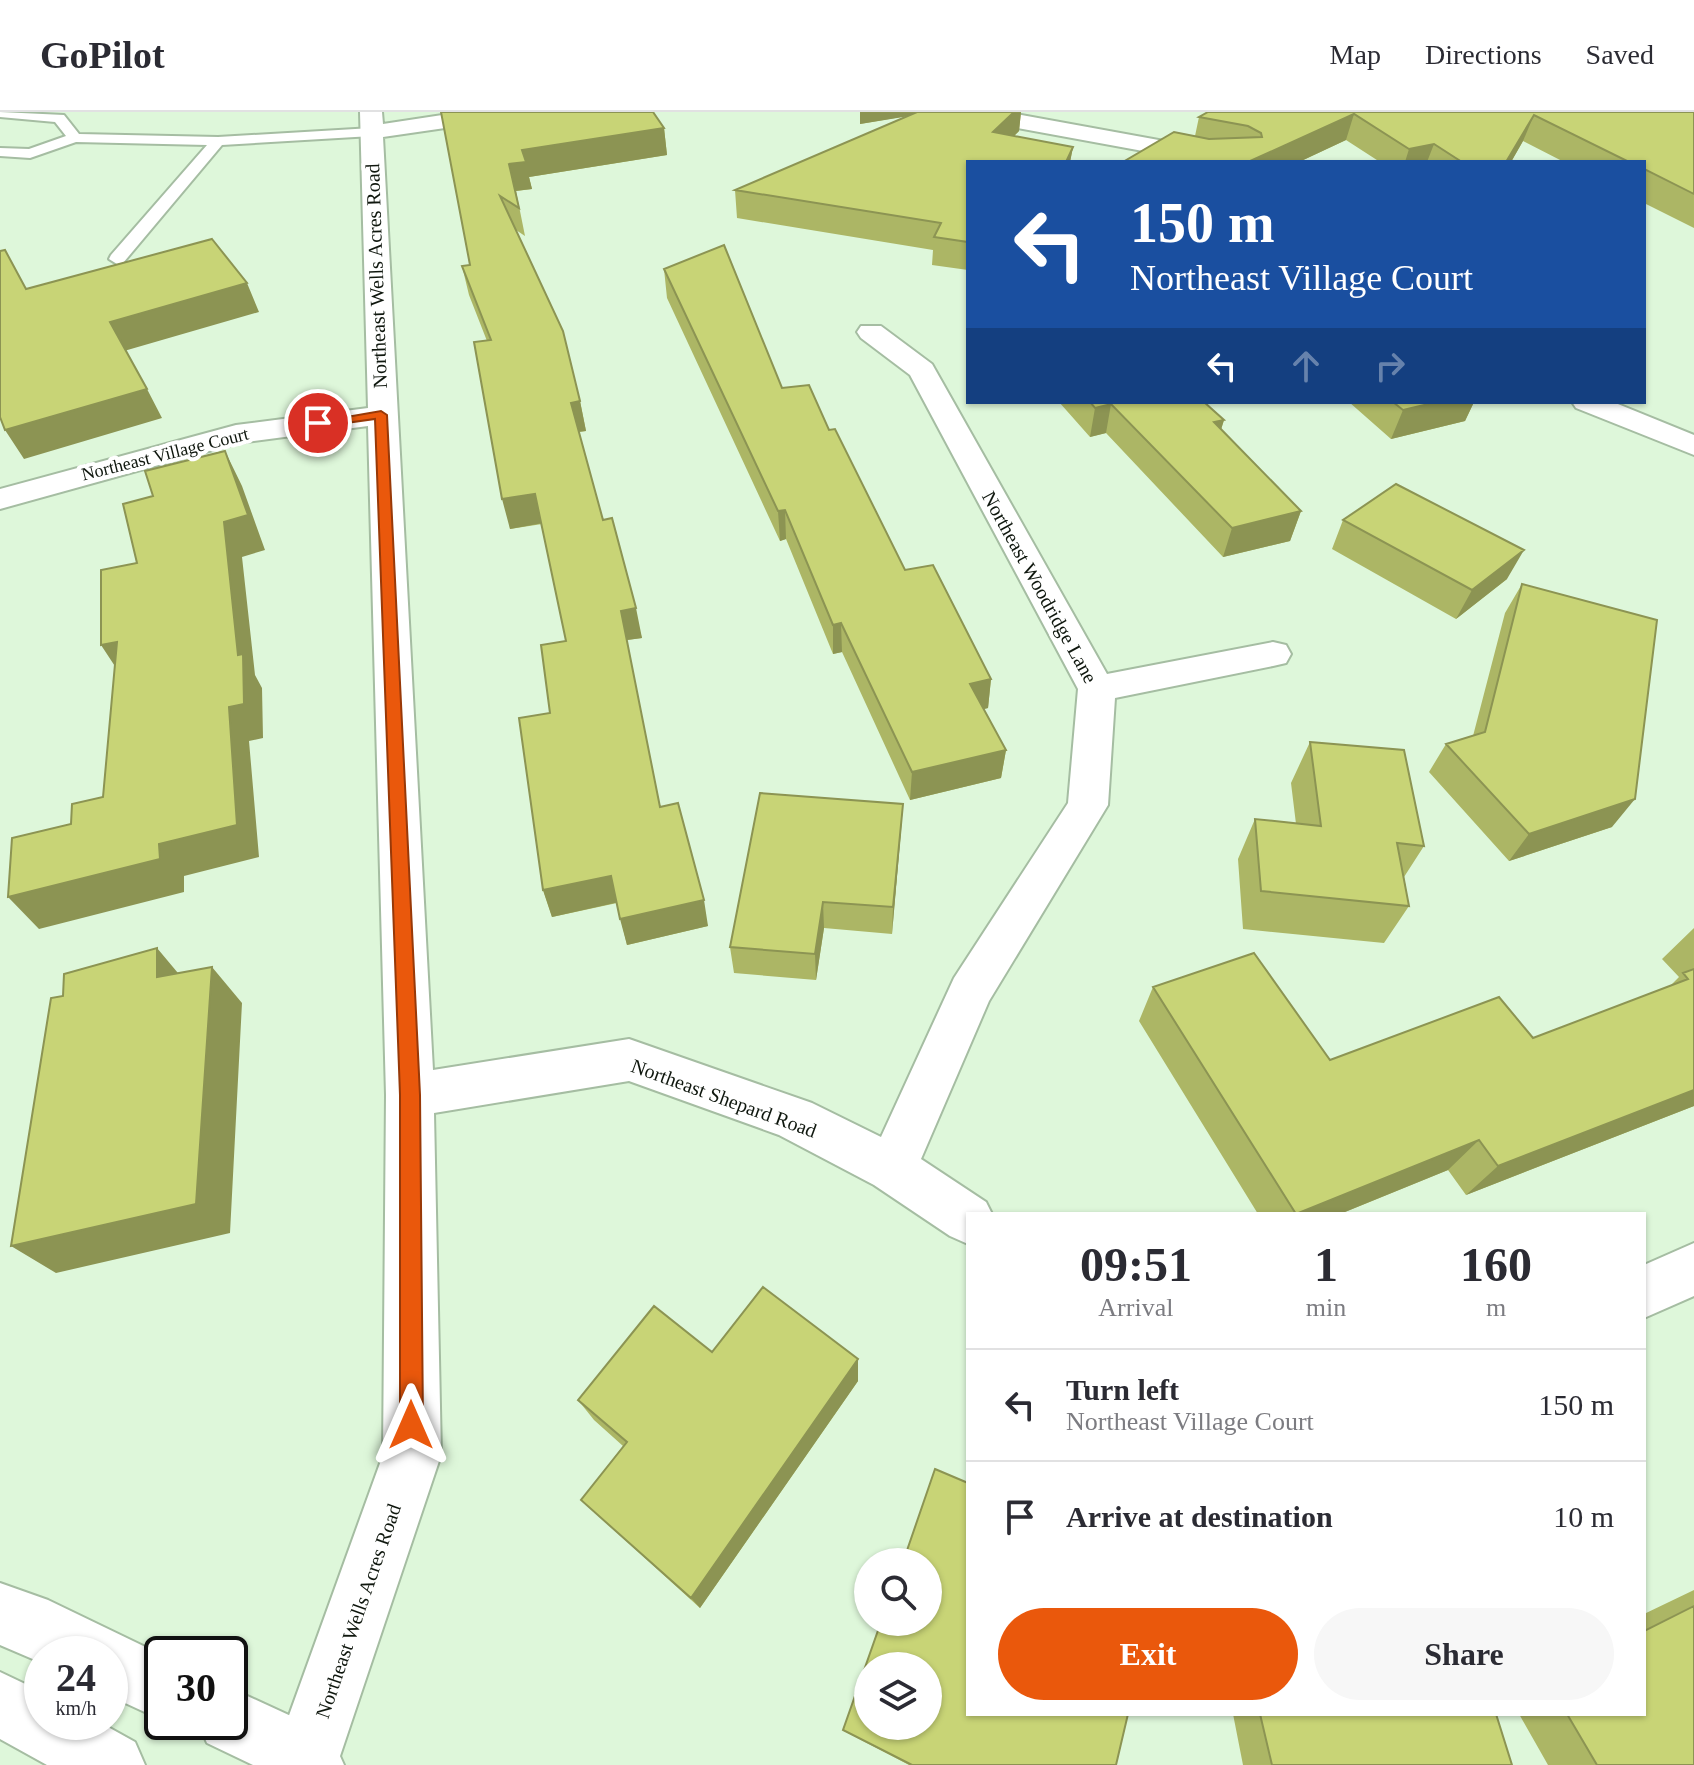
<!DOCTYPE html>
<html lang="en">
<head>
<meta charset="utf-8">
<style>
  body { margin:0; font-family:Georgia,serif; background:#f7f7f7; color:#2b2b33; height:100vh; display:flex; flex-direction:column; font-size:30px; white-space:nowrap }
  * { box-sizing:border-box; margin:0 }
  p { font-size:26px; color:#7c7c81 }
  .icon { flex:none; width:44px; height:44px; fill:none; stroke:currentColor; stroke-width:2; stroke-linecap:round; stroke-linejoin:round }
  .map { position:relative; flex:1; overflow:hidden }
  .drawer { position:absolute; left:966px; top:1100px; width:680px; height:504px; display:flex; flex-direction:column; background:#fff; border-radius:0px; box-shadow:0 2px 6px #0004 }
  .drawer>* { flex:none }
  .hud { position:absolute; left:966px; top:48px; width:680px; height:244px; border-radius:0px; box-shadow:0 2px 6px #0004; background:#1a4fa0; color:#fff; overflow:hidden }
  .tools { position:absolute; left:854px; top:1436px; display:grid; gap:16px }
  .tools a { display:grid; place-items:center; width:88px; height:88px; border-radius:50%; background:#fff; box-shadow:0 2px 6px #0004; font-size:40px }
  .speed { position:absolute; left:24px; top:1524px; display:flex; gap:16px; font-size:40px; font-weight:700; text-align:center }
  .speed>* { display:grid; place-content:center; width:104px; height:104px; border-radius:50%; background:#fff; box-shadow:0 2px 6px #0004; line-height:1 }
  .speed small { font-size:20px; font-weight:400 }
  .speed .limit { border:4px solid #111; border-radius:12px; background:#fff; color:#111 }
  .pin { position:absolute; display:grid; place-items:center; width:68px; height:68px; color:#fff; margin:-34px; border:4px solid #fff; border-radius:50%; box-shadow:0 2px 8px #0007 }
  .me { position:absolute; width:88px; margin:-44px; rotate:0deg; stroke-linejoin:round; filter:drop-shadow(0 0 6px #0008) }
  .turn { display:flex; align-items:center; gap:28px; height:168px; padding:0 32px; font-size:36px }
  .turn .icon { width:104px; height:104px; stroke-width:2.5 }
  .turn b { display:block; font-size:56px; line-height:68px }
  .lanes { display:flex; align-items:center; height:76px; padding:0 32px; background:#0003; justify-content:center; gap:40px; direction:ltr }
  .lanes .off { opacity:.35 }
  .eta { display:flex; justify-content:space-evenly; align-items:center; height:136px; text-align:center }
  .eta b { font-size:48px; font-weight:700; line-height:56px }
  .action { display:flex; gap:16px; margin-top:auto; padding:16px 32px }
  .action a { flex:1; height:92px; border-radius:48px; background:#ea580c; color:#fff; font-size:32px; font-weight:700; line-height:92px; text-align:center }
  .action a+a { background:#f7f7f7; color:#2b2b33 }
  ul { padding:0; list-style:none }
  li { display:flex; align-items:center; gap:24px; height:112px; padding:0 32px; border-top:2px solid #e1e1e2 }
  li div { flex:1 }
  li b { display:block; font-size:30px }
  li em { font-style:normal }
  header { display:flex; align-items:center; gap:48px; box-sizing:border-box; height:112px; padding:0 40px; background:#fff; border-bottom:2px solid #e1e1e2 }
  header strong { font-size:38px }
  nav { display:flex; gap:44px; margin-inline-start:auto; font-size:28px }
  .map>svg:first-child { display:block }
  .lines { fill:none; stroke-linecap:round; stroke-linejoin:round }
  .lane-casing { stroke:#a5bda2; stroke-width:4 }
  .street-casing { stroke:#a5bda2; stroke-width:4 }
  .secondary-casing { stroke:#a5bda2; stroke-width:4 }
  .lane { fill:#fff; fill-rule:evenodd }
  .street { fill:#fff; fill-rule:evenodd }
  .secondary { fill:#fff; fill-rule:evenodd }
  .wall { fill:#acb665 }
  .shaded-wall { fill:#8c9453 }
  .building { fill:#c8d476; stroke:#8c9453; stroke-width:2; fill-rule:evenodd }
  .route { fill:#ea580c; stroke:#983908; stroke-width:2 }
  .labels { text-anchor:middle; stroke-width:8; stroke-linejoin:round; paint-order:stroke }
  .far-street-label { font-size:18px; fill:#0f170e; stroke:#fff }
  .street-label { font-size:20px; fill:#0f170e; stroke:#fff }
</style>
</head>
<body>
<header>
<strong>GoPilot</strong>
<nav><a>Map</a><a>Directions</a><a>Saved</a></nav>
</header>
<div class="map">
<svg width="1694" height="1653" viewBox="0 0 1694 1653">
  <rect width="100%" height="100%" fill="#def7da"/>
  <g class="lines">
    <g class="lane-casing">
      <path id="lane" d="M0 0 64 3 79 22 218 25 372 16 379 20 372 24 222 33 123 151 117 152 109 147 111 143 207 33 76 30 30 46 0 44V36L29 37 66 24 55 10 0 5Z"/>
    </g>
    <g class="street-casing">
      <path id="street" d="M360 0H382L383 12 462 0H518L507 7 383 25 433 958 629 927 812 991 881 1025 954 866 1068 691 1078 577 910 263 861 226 857 220 861 214H881L932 252 1107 562 1273 530 1286 533 1291 542 1286 551 1273 554 1115 586 1108 693 989 889 921 1047 986 1090 992 1102H968V1132L950 1124 874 1073 779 1023 629 969 434 1001 441 1343 337 1653H277L274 1645 383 1343 386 983 368 314 238 331 0 397V377L236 313 368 296Z
        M958 0H1005L1241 43 1253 50H1203L969 7Z
        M1572 290H1613L1694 323V343L1576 296Z
        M1694 1131V1184L1644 1206V1153Z"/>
    </g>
    <g class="secondary-casing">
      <path id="secondary" d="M0 1471 48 1488 162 1543V1608L110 1584V1542H42V1551L0 1533Z
        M0 1560 42 1580V1610H99L135 1630 145 1653H47L0 1627Z
        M230 1576 330 1622 344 1653H253L207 1631 198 1610H230Z"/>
    </g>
    <use href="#lane" class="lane"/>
    <use href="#street" class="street"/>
    <use href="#secondary" class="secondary"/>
  </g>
  <path class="wall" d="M441 0 664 16 667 43 529 65 532 77 516 79 525 124 516 118 580 289 586 319 579 320 603 408 642 526 627 528 660 695 708 814 627 833 617 791 552 805 543 778 550 601 566 529 542 412 510 417 487 229 469 183 462 154 470 153Z
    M860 0H1021L1019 19 1014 24 1073 35 1070 50H968V158L932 153 933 138 737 106 735 78 907 4 860 12Z
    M1208 0H1694V116L1644 91V50H1564L1523 29 1511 50H1380L1346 28 1299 50 1195 24 1199 5Z
    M664 157 782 276 829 318 905 458 991 567 988 596 984 597 1006 638 1001 666 910 688 842 540 833 542 786 427 780 429 667 186Z
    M1059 290H1204L1224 308 1221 317 1301 399 1290 429 1223 445 1106 321 1090 325Z
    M1349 290H1474L1465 309 1391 327Z
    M1343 408 1507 467 1456 507 1332 437Z
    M1522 472 1612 715 1509 749 1429 660 1446 632 1473 624 1505 501Z
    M1310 630 1424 734 1404 765 1409 794 1384 831 1243 817 1238 747 1255 707 1296 712 1291 671Z
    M903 692 892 822 824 816 816 868 734 861 730 835Z
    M1694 816V994L1466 1083 1448 1058 1340 1102H1258L1139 909 1153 875 1330 948 1533 926 1670 874 1679 865 1662 847Z
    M712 1240 858 1247V1269L700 1496 581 1388 623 1334 594 1308 578 1288Z
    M1694 1478V1653H1548L1519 1602H1644V1502Z
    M1233 1602H1496L1512 1653H1243Z
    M843 1618 1116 1653H909L844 1619Z"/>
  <path class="shaded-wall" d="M860 0H934L860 12Z
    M1014 0H1021L1019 19 991 47 993 20Z
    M1354 2 1346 28 1299 50H1248Z
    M1534 3 1523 29 1511 50H1506Z
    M664 16 667 43 529 65 532 77 515 79 509 52 522 38Z
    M1434 32 1427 50H1405L1409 37Z
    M1073 35 1070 50H1066Z
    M247 171 259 200 124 239 110 210Z
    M147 277 162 306 24 347 5 318Z
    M580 289 586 319 577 320 571 291Z
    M1437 290H1474L1465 309 1391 327 1403 298Z
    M1111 292 1106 321 1090 325 1095 296Z
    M1224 308 1215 337 1214 310Z
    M225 339 242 374 265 438 242 445 255 563 262 576 263 626 249 629 259 745 184 764V780L39 817 8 785 159 732 229 595 238 543 224 410Z
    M535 382 543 411 510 417 502 387Z
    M785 398 786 427 780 429 778 399Z
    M1301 399 1290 429 1223 445 1232 416Z
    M1524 438 1507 467 1456 507 1472 478Z
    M636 496 642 526 627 528 621 499Z
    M841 511 842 540 833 542V513Z
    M117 530 124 568 101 533Z
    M991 567 988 596 967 601 970 572Z
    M1006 638 1001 666 910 688 912 660Z
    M1635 687 1612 715 1509 749 1529 722Z
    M903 692 901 719 892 822 893 795Z
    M611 764 619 790 552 805 543 778Z
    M704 788 708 814 627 833 620 807Z
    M823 790 824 816 816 868 815 842Z
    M157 836 188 873 157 865Z
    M212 855 242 891 230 1121 56 1161 11 1134Z
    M1694 978V994L1466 1083 1498 1054Z
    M1479 1028 1448 1058 1340 1102H1296Z
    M858 1247V1269L700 1496 691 1486Z"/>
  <path class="building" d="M441 0H653L664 16 522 38 526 50 509 52 519 96 500 84 563 219 580 289 571 291 603 408 612 406 636 496 621 499 660 695 678 691 704 788 620 807 611 764 543 778 519 606 550 601 541 533 566 529 535 382 502 387 474 230 491 228 462 154 470 153Z
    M917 0H1014L993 20 1073 35 1066 50H968V130L934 125 941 111 735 78Z
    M1208 0H1694V82L1644 57V50H1629L1534 3 1506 50H1462L1434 32 1409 37 1354 2 1248 50H1123L1174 20 1209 27 1262 25 1261 21 1248 14 1199 5Z
    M212 127 247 171 110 210 147 277 5 318 0 305V139L5 138 26 177Z
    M724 133 782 276 809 273 829 318 835 317 905 458 933 453 991 567 970 572 1006 638 912 660 841 511 833 513 785 398 778 399 664 157Z
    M1090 290H1204L1224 308 1214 310 1301 399 1232 416 1111 292 1095 296Z
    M1393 290H1437L1403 298Z
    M225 339 248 403 224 410 238 543 243 542 244 592 229 595 237 713 159 732 160 747 8 785 12 726 71 712 72 692 103 685 117 530 101 533V458L137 451 123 392 153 384 145 359Z
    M1396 372 1524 438 1472 478 1343 408Z
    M1522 472 1657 508 1635 687 1529 722 1446 632 1485 620Z
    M1310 630 1404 638 1424 734 1397 731 1409 794 1261 779 1255 707 1321 714Z
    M760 681 903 692 893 795 823 790 815 842 730 835Z
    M157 836V865L212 855 196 1092 11 1134 51 886 63 884 64 862Z
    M1254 841 1330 948 1499 885 1533 926 1688 867 1683 861 1694 857V978L1498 1054 1479 1028 1296 1102 1153 875Z
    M763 1175 858 1247 691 1486 581 1388 627 1330 578 1288 654 1194 712 1240Z
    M935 1357 968 1371V1602H1128L1116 1653H912L843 1618 881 1510H928V1450H903ZM868 1554H928V1614H868Z
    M1694 1494V1653H1597L1567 1602H1644V1519Z
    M1260 1602H1496L1512 1653H1272Z"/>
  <path class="route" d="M381 299 387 303 420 983 423 1313 420 1321 411 1325 403 1321 400 1313V983L375 307 318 315 312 311Z"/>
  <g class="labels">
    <g class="far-street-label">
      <text transform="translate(165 342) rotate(-14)" y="6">Northeast Village Court</text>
    </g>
    <g class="street-label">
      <text transform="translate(376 164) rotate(-92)" y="7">Northeast Wells Acres Road</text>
      <text transform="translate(1040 475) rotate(61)" y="7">Northeast Woodridge Lane</text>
      <text transform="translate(724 986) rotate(20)" y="7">Northeast Shepard Road</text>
      <text transform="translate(358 1499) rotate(-71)" y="7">Northeast Wells Acres Road</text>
    </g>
  </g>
</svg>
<div class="tools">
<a><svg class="icon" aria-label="search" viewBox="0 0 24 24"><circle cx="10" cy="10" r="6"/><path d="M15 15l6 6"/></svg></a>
<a><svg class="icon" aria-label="layers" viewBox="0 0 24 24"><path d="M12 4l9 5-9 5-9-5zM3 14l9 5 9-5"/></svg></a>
</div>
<div class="speed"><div>24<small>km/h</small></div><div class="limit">30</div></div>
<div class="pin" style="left:318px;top:311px;background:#d93025"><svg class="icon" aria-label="arrive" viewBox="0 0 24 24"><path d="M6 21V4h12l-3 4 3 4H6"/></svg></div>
<svg class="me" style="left:411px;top:1313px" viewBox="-20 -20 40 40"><path d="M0-17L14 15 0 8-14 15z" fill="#ea580c" stroke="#fff" stroke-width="4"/></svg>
<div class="hud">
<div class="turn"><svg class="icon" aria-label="left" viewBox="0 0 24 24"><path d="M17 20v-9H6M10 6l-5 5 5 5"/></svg><div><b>150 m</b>Northeast Village Court</div></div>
<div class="lanes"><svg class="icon" aria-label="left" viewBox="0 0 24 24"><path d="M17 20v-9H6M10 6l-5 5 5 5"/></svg><svg class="icon off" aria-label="ahead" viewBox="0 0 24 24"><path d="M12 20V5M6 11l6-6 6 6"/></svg><svg class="icon off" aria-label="right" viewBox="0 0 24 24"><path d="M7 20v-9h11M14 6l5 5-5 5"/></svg></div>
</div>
<section class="drawer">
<div class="eta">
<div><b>09:51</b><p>Arrival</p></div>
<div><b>1</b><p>min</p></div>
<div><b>160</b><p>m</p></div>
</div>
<ul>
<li><svg class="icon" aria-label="left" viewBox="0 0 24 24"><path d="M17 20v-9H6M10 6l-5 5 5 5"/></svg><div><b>Turn left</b><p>Northeast Village Court</p></div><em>150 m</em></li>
<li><svg class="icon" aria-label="arrive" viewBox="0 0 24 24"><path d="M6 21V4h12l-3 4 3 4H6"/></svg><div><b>Arrive at destination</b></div><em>10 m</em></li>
</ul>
<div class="action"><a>Exit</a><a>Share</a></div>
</section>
</div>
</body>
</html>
